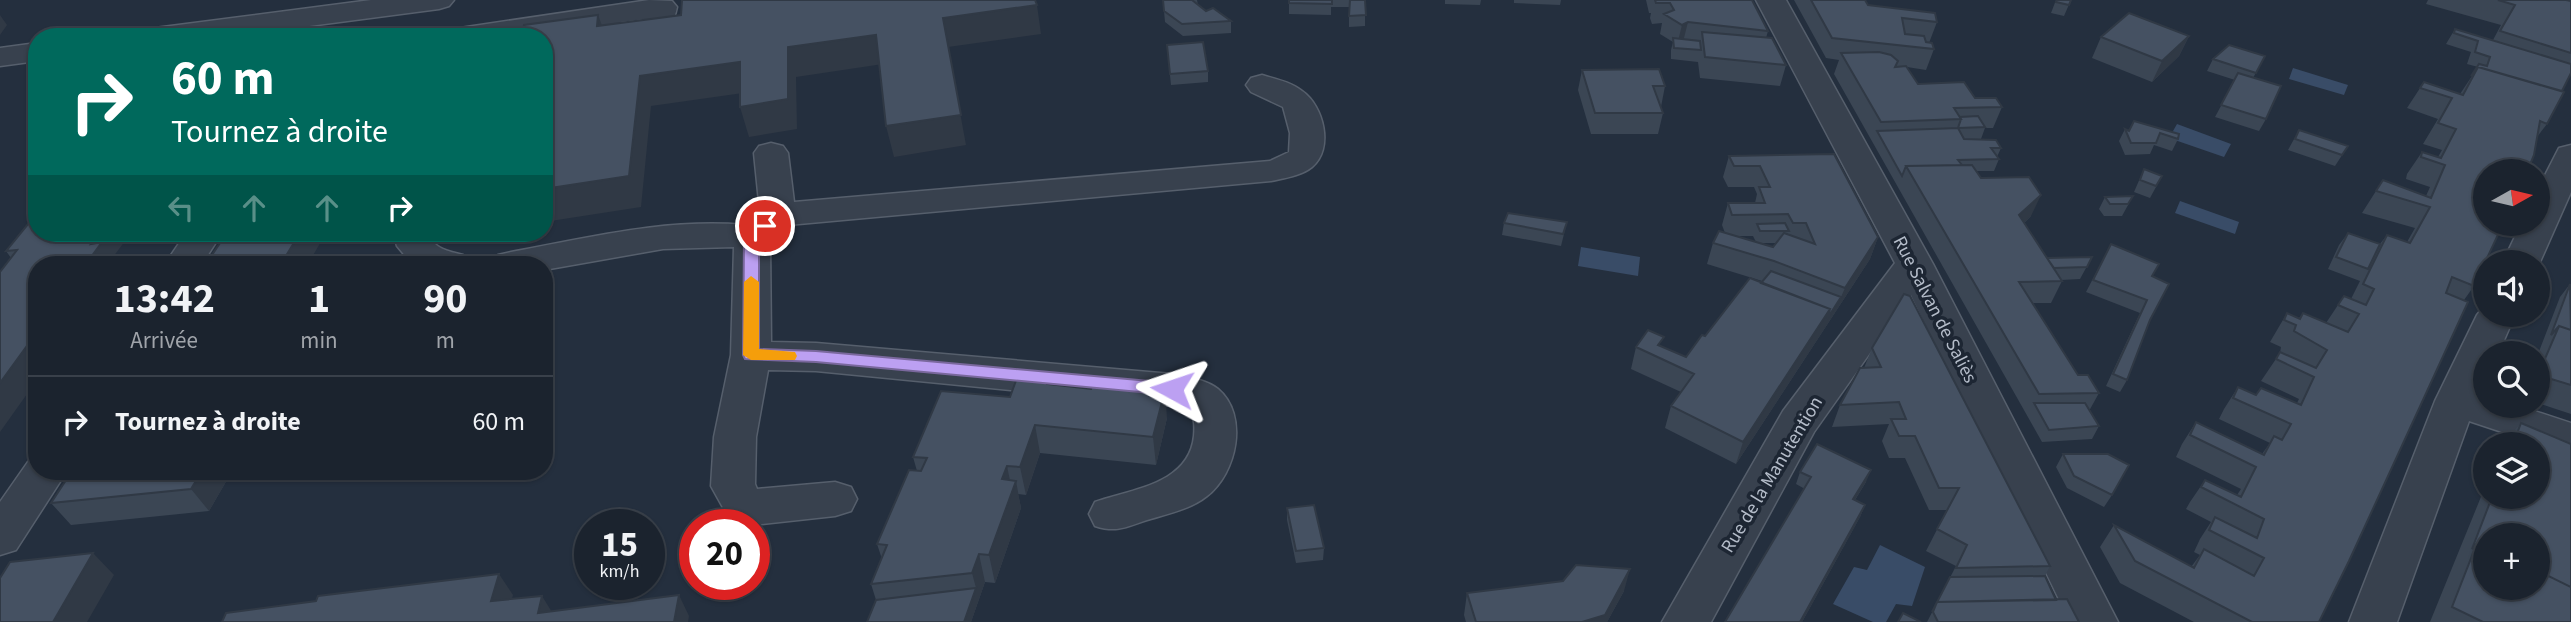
<!DOCTYPE html>
<html lang="fr">
<head>
<meta charset="utf-8">
<style>
  body { margin:0; font-family:"Source Sans 3",sans-serif; background:#282f3a; color:#f1f3f6; height:100vh; display:flex; flex-direction:column; font-size:26px; white-space:nowrap }
  * { box-sizing:border-box; margin:0 }
  p { font-size:23px; color:#a0a4aa }
  .icon { flex:none; width:38px; height:38px; fill:none; stroke:currentColor; stroke-width:2; stroke-linecap:round; stroke-linejoin:round }
  .map { position:relative; flex:1; overflow:hidden }
  .side { position:absolute; left:28px; top:256px; width:525px; height:224px; display:flex; flex-direction:column; background:#1b232e; border-radius:28px; box-shadow:0 2px 5px #0004,0 0 0 2px #39404a }
  .side>* { flex:none }
  .top-card { position:absolute; left:28px; top:28px; width:525px; height:214px; border-radius:28px; box-shadow:0 2px 5px #0004,0 0 0 2px #39404a; background:#00695c; color:#fff; overflow:hidden }
  .needle { width:46px; rotate:82deg }
  .buttons { position:absolute; left:2473px; top:159px; display:grid; gap:14px }
  .buttons a { display:grid; place-items:center; width:77px; height:77px; border-radius:50%; background:#1b232e; box-shadow:0 2px 5px #0004,0 0 0 2px #39404a; font-size:35px }
  .speed { position:absolute; left:574px; top:509px; display:flex; gap:14px; font-size:35px; font-weight:700; text-align:center }
  .speed>* { display:grid; place-content:center; width:91px; height:91px; border-radius:50%; background:#1b232e; box-shadow:0 2px 5px #0004,0 0 0 2px #39404a; line-height:1 }
  .speed small { font-size:18px; font-weight:400 }
  .speed .limit { border:10px solid #d22; background:#fff; color:#111 }
  .pin { position:absolute; display:grid; place-items:center; width:60px; height:60px; color:#fff; margin:-30px; border:4px solid #fff; border-radius:50%; box-shadow:0 2px 7px #0007 }
  .me { position:absolute; width:77px; margin:-38px; rotate:275deg; stroke-linejoin:round; filter:drop-shadow(0 0 5px #0008) }
  .turn { display:flex; align-items:center; gap:24px; height:147px; padding:0 28px; font-size:32px }
  .turn .icon { width:91px; height:91px; stroke-width:2.5 }
  .turn b { display:block; font-size:49px; line-height:60px }
  .lanes { display:flex; align-items:center; height:66px; padding:0 28px; background:#0003; justify-content:center; gap:35px; direction:ltr }
  .lanes .off { opacity:.35 }
  .eta { display:flex; justify-content:space-evenly; align-items:center; height:119px; text-align:center }
  .eta b { font-size:42px; font-weight:700; line-height:49px }
  ul { padding:0; list-style:none }
  li { display:flex; align-items:center; gap:21px; height:91px; padding:0 28px; border-top:2px solid #39404a }
  li div { flex:1 }
  li b { display:block; font-size:26px }
  li em { font-style:normal }
  .map>svg:first-child { display:block }
  .water { fill:#394c67 }
  .lines { fill:none; stroke-linecap:round; stroke-linejoin:round }
  .minor-casing { stroke:#565f6c; stroke-width:3 }
  .minor { fill:#38414e; fill-rule:evenodd }
  .wall { fill:#3b4654; fill-rule:evenodd }
  .shaded-wall { fill:#303945 }
  .building { fill:#455162; stroke:#303945; stroke-width:2 }
  .route { fill:#bca0f2; stroke:#7a689d; stroke-width:2 }
  .slow { fill:#f59e0b }
  .labels { text-anchor:middle; stroke-width:7; stroke-linejoin:round; paint-order:stroke }
  .street-label { font-size:19px; fill:#b4bcc9; stroke:#1d2633 }
</style>
</head>
<body>
<div class="map">
<svg width="2571" height="622" viewBox="0 0 2571 622">
  <rect width="100%" height="100%" fill="#242f3e"/>
  <path class="water" d="M2293 68 2348 85 2344 95 2289 79Z
    M2177 124 2231 144 2224 157 2169 138Z
    M2180 201 2239 222 2235 234 2175 213Z
    M1581 247 1640 257 1638 276 1578 266Z
    M1880 545 1925 567 1912 606 1896 604 1886 622H1873L1833 604 1854 567 1867 570Z"/>
  <g class="lines">
    <g class="minor-casing">
      <path id="minor" d="M371 0H454L449 6 439 9 226 37H140L144 31 155 28Z
        M649 0 672 1 677 7C670 46 627 47 595 39L591 27 523 37H445L449 31 460 28ZM644 19 633 25 621 26 620 22Z
        M1756 0H1786L1933 264 2118 622H2070L1911 295 1814 432 1711 622H1662L1783 411 1895 263Z
        M37 43V61L0 66V48Z
        M1262 75C1275 79 1291 82 1302 91 1324 106 1334 149 1312 167 1301 176 1284 178 1271 181L788 225 770 240 771 342 816 343 1172 374C1187 377 1207 380 1218 389 1249 415 1237 473 1207 496 1191 509 1167 514 1147 520 1126 527 1117 533 1095 526L1089 514 1095 502C1133 489 1189 484 1194 436 1195 424 1195 414 1184 407L816 371 768 370 756 437 755 484 757 489 835 482 851 487 857 499 851 511 835 516 761 524 726 513 711 486 714 437 731 355 734 247 663 249 544 270V264H492L498 255 511 252C588 238 666 218 745 225L760 212 754 153 759 146 771 143 783 146 788 153 794 202 1270 161 1289 152 1290 133 1283 107 1251 92 1246 85 1251 78Z
        M2571 145V192L2540 262 2538 265V262H2503L2521 224H2538V189L2559 148Z
        M186 233H222L202 264H165Z
        M393 233H429C433 249 448 251 463 255L469 264H412L397 246Z
        M2485 305V315H2515L2498 354H2485V382L2480 393 2485 395V406H2519L2571 423V455L2469 421 2397 622H2349L2435 401 2477 315Z
        M37 457V471H67L16 550 0 555V502L30 459Z"/>
    </g>
    <use href="#minor" class="minor"/>
  </g>
  <path class="wall" d="M1163 0H1197L1198 5 1206 11 1231 21V33L1183 36 1165 22Z
    M1289 0H1365V26L1349 27V7H1331V15L1289 14Z
    M1445 0H1481L1480 5 1445 4Z
    M1514 0H1561L1560 5 1514 3Z
    M1646 0H1752L1768 31 1766 38 1786 65 1780 86 1700 78 1698 62 1671 59V50L1673 42 1660 34 1662 23 1652 24 1650 18 1651 13H1649Z
    M1794 0H1865L1868 5 1937 22 1929 43 1934 49 1926 70 1907 67 1918 84 1975 98 2002 107 1993 128H1985L1981 139 2001 148 1997 157 1999 159 1994 171H1976L1981 178 2031 216 2024 223 2047 258 2092 257 2080 279 2061 280 2062 281 2051 303H2033L2078 375 2099 393 2089 411 2099 426 2092 439 2042 442 1834 74 1839 60 1826 58Z
    M2056 0H2071L2064 16 2051 13Z
    M2428 0H2566L2571 1V73L2547 124 2537 137 2474 286 2464 300 2319 622H2194L2120 583 2100 547 2114 525 2191 567 2200 555 2194 552 2200 539 2211 522 2186 509 2190 502 2205 480 2237 495 2241 489 2176 457 2182 444 2196 422 2262 454 2270 443 2219 419 2224 409 2238 387 2256 395 2297 403 2299 399 2261 381 2280 353 2281 347 2270 342 2287 313 2299 318 2303 313 2326 323 2344 296 2351 299 2360 281 2328 269 2339 245 2348 233 2380 244 2387 235 2407 242 2415 228 2362 213 2383 180 2426 196 2430 187 2406 179 2407 174 2422 152 2438 157 2442 150 2423 144 2438 119 2407 108 2424 82 2460 94 2478 67 2467 64 2471 52 2446 44 2455 29 2493 40 2501 25 2426 4Z
    M2189 36 2179 56 2152 82 2092 58 2101 37Z
    M1167 45 1208 71V82L1171 85Z
    M2265 56 2253 78 2266 119 2259 131 2215 117 2235 80 2207 71 2213 59Z
    M1582 70 1665 86 1661 107 1663 113 1658 134H1591L1578 90Z
    M2134 121 2178 139 2172 151 2154 145 2150 154 2125 155 2119 141 2125 129 2129 131Z
    M2299 130 2348 146 2335 166 2288 150Z
    M1834 154 1878 237 1870 259 1736 464 1665 428 1671 406 1681 392 1631 369 1636 347 1661 346 1686 357 1705 336 1762 281 1707 264 1713 243 1725 233 1722 225 1728 203H1755L1757 194 1754 187H1728L1723 177 1729 156ZM1737 236H1753L1756 242ZM1759 243H1776L1773 247Z
    M2144 169 2162 176 2150 198 2134 192Z
    M2133 196 2122 216H2104L2099 209 2105 197Z
    M37 213 113 257 119 264 11 258 6 251Z
    M1567 222 1561 246 1502 235 1504 223Z
    M2111 244 2152 276 2150 320 2127 380 2120 392 2106 386 2140 313 2086 292Z
    M2570 284 2571 285V414L2538 403V354L2560 297Z
    M1872 348 2050 566 2045 576 2056 600 2079 622H1927L1956 566 1926 551 1947 510H1929L1905 458H1889L1882 441 1889 424 1832 427 1840 405 1864 368Z
    M1049 385 1167 418 1156 465 1040 453 1026 495 1018 494 1021 508 995 583 985 582 971 622H867L876 600 871 584 882 559 877 544 917 471 913 457 1010 397Z
    M2521 423 2571 444V622H2430L2485 487V497H2538V444H2502ZM2485 536H2538V588H2485Z
    M2063 454 2112 495 2104 507 2067 488 2056 467Z
    M72 471H229L231 473 209 511 71 525 51 503Z
    M1800 472 1866 482 1855 500 1865 505 1860 517 1802 622H1725L1805 489 1796 484Z
    M1287 508 1324 548 1323 560 1296 563 1287 520Z
    M1624 591 1607 622H1466L1464 615 1467 593Z"/>
  <path class="shaded-wall" d="M1037 5 1041 34 948 47 966 145 894 157 886 126 943 18Z
    M0 15 7 25 0 35Z
    M598 15 609 44 597 26Z
    M1688 22 1683 42 1677 45 1682 25Z
    M301 29 305 37H297Z
    M876 35 883 64 796 77 797 129 749 137 740 107 788 47Z
    M2189 36 2179 56 2152 82 2162 61Z
    M740 62 750 92 651 106 641 207 544 222V189L640 76Z
    M2041 195 2031 216 2009 237 2019 215Z
    M99 233H131L113 257 118 264H86L91 244Z
    M300 233H326L308 264H281Z
    M1878 237 1870 259 1736 464 1743 442 1830 309 1841 297 1845 288Z
    M37 332V380L0 432V383Z
    M1165 390 1167 418 1156 465 1153 437Z
    M1035 425 1040 453 1026 495 1020 467Z
    M1007 466 1012 490 1016 481 1021 508 995 583 989 555 1002 479Z
    M1871 470 1866 482 1848 511 1853 499Z
    M202 471H229L231 473 209 511 191 489Z
    M1865 505 1860 517 1802 622H1800Z
    M93 553 114 575 87 622H53Z
    M979 554 985 582 971 622H964L976 588 972 573Z
    M1630 569 1624 591 1607 622H1582Z
    M499 574 513 595 506 622 491 601Z
    M679 595 689 616 688 622H674Z
    M542 596 555 617 538 613Z"/>
  <path class="building" d="M682 0H1035L1037 5 943 18 961 115 886 126 876 35 788 47V99L740 107V62L640 76 629 176 544 189V118L545 113H544V37H522L524 25 598 15 597 26 681 15Z
    M1163 0H1192L1206 11 1213 8 1231 21 1182 24 1164 11Z
    M1289 0H1332V4L1289 3Z
    M1350 0H1365L1366 15 1349 16Z
    M1655 0H1752L1768 31 1688 22 1682 25 1664 14 1674 10 1670 3H1656Z
    M1811 0H1865L1868 5 1935 13 1937 22 1902 18 1905 34 1924 36 1926 42 1932 43 1934 49 1832 38Z
    M2057 0H2071L2069 5 2056 2Z
    M2498 0H2566L2571 1V53L2500 31 2515 5Z
    M2129 13 2189 36 2162 61 2101 37Z
    M301 29 297 37H244L245 35Z
    M2455 29 2571 64V73L2562 91 2478 67 2471 76 2479 64 2487 66 2490 57 2475 52 2478 41 2454 33Z
    M1702 32 1772 38 1786 65 1705 57Z
    M1673 38 1700 41 1701 50 1674 48Z
    M1203 42 1208 71 1170 74 1167 45Z
    M2229 45 2265 56 2256 73 2213 59Z
    M1879 52 1891 55 1898 61 1895 67 1906 66 1918 84 1964 82 1975 98H1996L2002 107 1954 108 1961 119 1881 122 1841 53Z
    M2478 67 2564 92 2547 124 2540 121 2534 155 2527 172H2485V224H2503L2474 286 2452 277 2446 293 2468 302 2349 561 2319 622H2252L2135 561 2114 525 2194 568 2204 549 2254 576 2264 558 2209 530 2215 517 2257 538 2264 519 2201 487 2205 480 2241 497 2256 467 2190 435 2196 422 2264 455 2274 436 2282 440 2291 424 2233 398 2238 387 2256 395 2261 388 2301 405 2314 377 2276 359 2280 352 2316 368 2327 350 2294 331 2296 325 2284 320 2287 313 2300 319 2303 313 2348 332 2359 314 2338 305 2344 296 2366 305 2374 289 2363 284 2387 235 2410 243 2430 207 2376 191 2383 180 2431 198 2445 165 2421 157 2422 152 2441 158 2456 129 2438 123 2452 98 2420 88 2424 82 2463 95Z
    M1659 69 1665 86H1653L1663 113H1595L1582 70Z
    M2238 73 2281 86 2266 119 2221 105Z
    M1978 116 1985 127 1958 128 1961 119 1960 117Z
    M2134 121 2179 134 2178 139 2160 133 2156 143H2131L2125 129 2129 131Z
    M1958 128 1964 139 1996 140 2001 148H1991L1999 159 1958 160 1962 165 1906 166 1902 176 1877 131Z
    M2299 130 2348 146 2342 155 2295 139Z
    M1834 154 1878 237 1845 288 1774 261 1713 243 1719 231 1773 247 1784 233 1815 244 1806 223H1793L1788 214 1732 215 1728 203H1765L1759 187H1770L1760 166H1734L1729 156Z
    M1972 165 1981 178 2029 177 2041 195 2019 215 2062 281 2019 282 2078 375H2088L2099 393 2039 394 1906 166Z
    M2144 169 2162 176 2156 186 2140 180Z
    M2133 196 2128 204H2110L2105 197Z
    M37 213V233H99L91 244 102 242 86 264H37V332L0 383V272L17 250 6 251Z
    M1508 213 1567 222 1563 234 1504 223Z
    M1785 223 1789 231H1760L1757 224Z
    M237 233H300L281 264H206L220 243 231 242Z
    M2348 233 2380 244 2368 269 2336 257Z
    M2111 244 2159 264 2152 276 2169 284 2150 320 2127 380 2113 374 2147 300 2093 280Z
    M2092 257 2087 267 2054 268 2047 258Z
    M1771 271 1841 297 1827 319 1830 309 1761 283Z
    M1750 278 1830 309 1743 442 1671 406 1694 374 1636 347 1648 330 1664 337 1658 345 1686 357 1702 335 1705 336Z
    M2570 284 2571 330 2559 326 2551 335Z
    M1904 294 1910 296 2050 566 1956 568 1967 545 1937 529 1959 488H1939L1915 436H1899L1891 419H1906L1899 402 1840 405 1860 368 1881 367 1872 348Z
    M2559 326 2571 330V385L2538 375Z
    M1018 375 1048 379 1047 384 1091 389 1092 383 1165 390 1153 437 1035 425 1020 467 1007 466 1002 479 1016 481 989 555 979 554 972 573 871 584 887 545 877 544 909 470 921 471 927 458 913 457 941 391 1010 397Z
    M2034 403H2085L2099 426 2049 430Z
    M2521 423 2571 444V587L2538 571V536H2485V547L2477 543 2472 549 2492 497H2538V444H2513Z
    M1817 444 1871 470 1853 499 1865 505 1800 622H1725L1811 477 1800 472Z
    M2063 454H2108L2129 465 2112 495 2074 476Z
    M72 471H202L191 489 51 503Z
    M1314 505 1324 548 1296 551 1287 508Z
    M2477 543 2485 547V588H2538V571L2571 587V622H2483L2452 607Z
    M93 553 53 622H0V578L10 562Z
    M1576 565 1630 569 1605 615 1582 622H1476L1467 593 1563 581Z
    M499 574 491 601 542 596 538 613 679 595 674 622H222L226 613 316 601 318 596Z
    M2045 576 2056 600 1937 602 1932 612 1950 577Z
    M976 588 964 622H867L876 600Z
    M2067 599 2079 622H1938L1933 612 1937 602Z
    M1903 613 1921 622H1898Z"/>
  <path class="route" d="M765 221 772 226 759 239V349L816 351 1172 383 1180 389 1172 395 816 362 745 359 743 355 744 237 760 223Z"/>
  <path class="slow" d="M751 276 759 282V349L795 352 797 356 795 360H751L743 355 744 282Z"/>
  <g class="labels">
    <g class="street-label">
      <text transform="translate(1936 309) rotate(63)" y="7">Rue Salvan de Saliès</text>
      <text transform="translate(1771 474) rotate(-59)" y="7">Rue de la Manutention</text>
    </g>
  </g>
</svg>
<div class="buttons">
<a><svg class="needle" viewBox="-14 -14 28 28"><path d="M0-13l5 13h-10z" fill="#e53935"/><path d="M0 13l5-13h-10z" fill="#a0a4aa"/></svg></a>
<a><svg class="icon" aria-label="sound" viewBox="0 0 24 24"><path d="M4 9h4l5-4v14l-5-4H4zM17 9q2 3 0 6"/></svg></a>
<a><svg class="icon" aria-label="search" viewBox="0 0 24 24"><circle cx="10" cy="10" r="6"/><path d="M15 15l6 6"/></svg></a>
<a><svg class="icon" aria-label="layers" viewBox="0 0 24 24"><path d="M12 4l9 5-9 5-9-5zM3 14l9 5 9-5"/></svg></a>
<a>+</a>
</div>
<div class="speed"><div>15<small>km/h</small></div><div class="limit">20</div></div>
<div class="pin" style="left:765px;top:226px;background:#d93025"><svg class="icon" aria-label="arrive" viewBox="0 0 24 24"><path d="M6 21V4h12l-3 4 3 4H6"/></svg></div>
<svg class="me" style="left:1172px;top:389px" viewBox="-20 -20 40 40"><path d="M0-17L14 15 0 8-14 15z" fill="#bca0f2" stroke="#fff" stroke-width="4"/></svg>
<div class="top-card">
<div class="turn"><svg class="icon" aria-label="right" viewBox="0 0 24 24"><path d="M7 20v-9h11M14 6l5 5-5 5"/></svg><div><b>60 m</b>Tournez à droite</div></div>
<div class="lanes"><svg class="icon off" aria-label="left" viewBox="0 0 24 24"><path d="M17 20v-9H6M10 6l-5 5 5 5"/></svg><svg class="icon off" aria-label="ahead" viewBox="0 0 24 24"><path d="M12 20V5M6 11l6-6 6 6"/></svg><svg class="icon off" aria-label="ahead" viewBox="0 0 24 24"><path d="M12 20V5M6 11l6-6 6 6"/></svg><svg class="icon" aria-label="right" viewBox="0 0 24 24"><path d="M7 20v-9h11M14 6l5 5-5 5"/></svg></div>
</div>
<section class="side">
<div class="eta">
<div><b>13:42</b><p>Arrivée</p></div>
<div><b>1</b><p>min</p></div>
<div><b>90</b><p>m</p></div>
</div>
<ul>
<li><svg class="icon" aria-label="right" viewBox="0 0 24 24"><path d="M7 20v-9h11M14 6l5 5-5 5"/></svg><div><b>Tournez à droite</b></div><em>60 m</em></li>
</ul>
</section>
</div>
</body>
</html>
